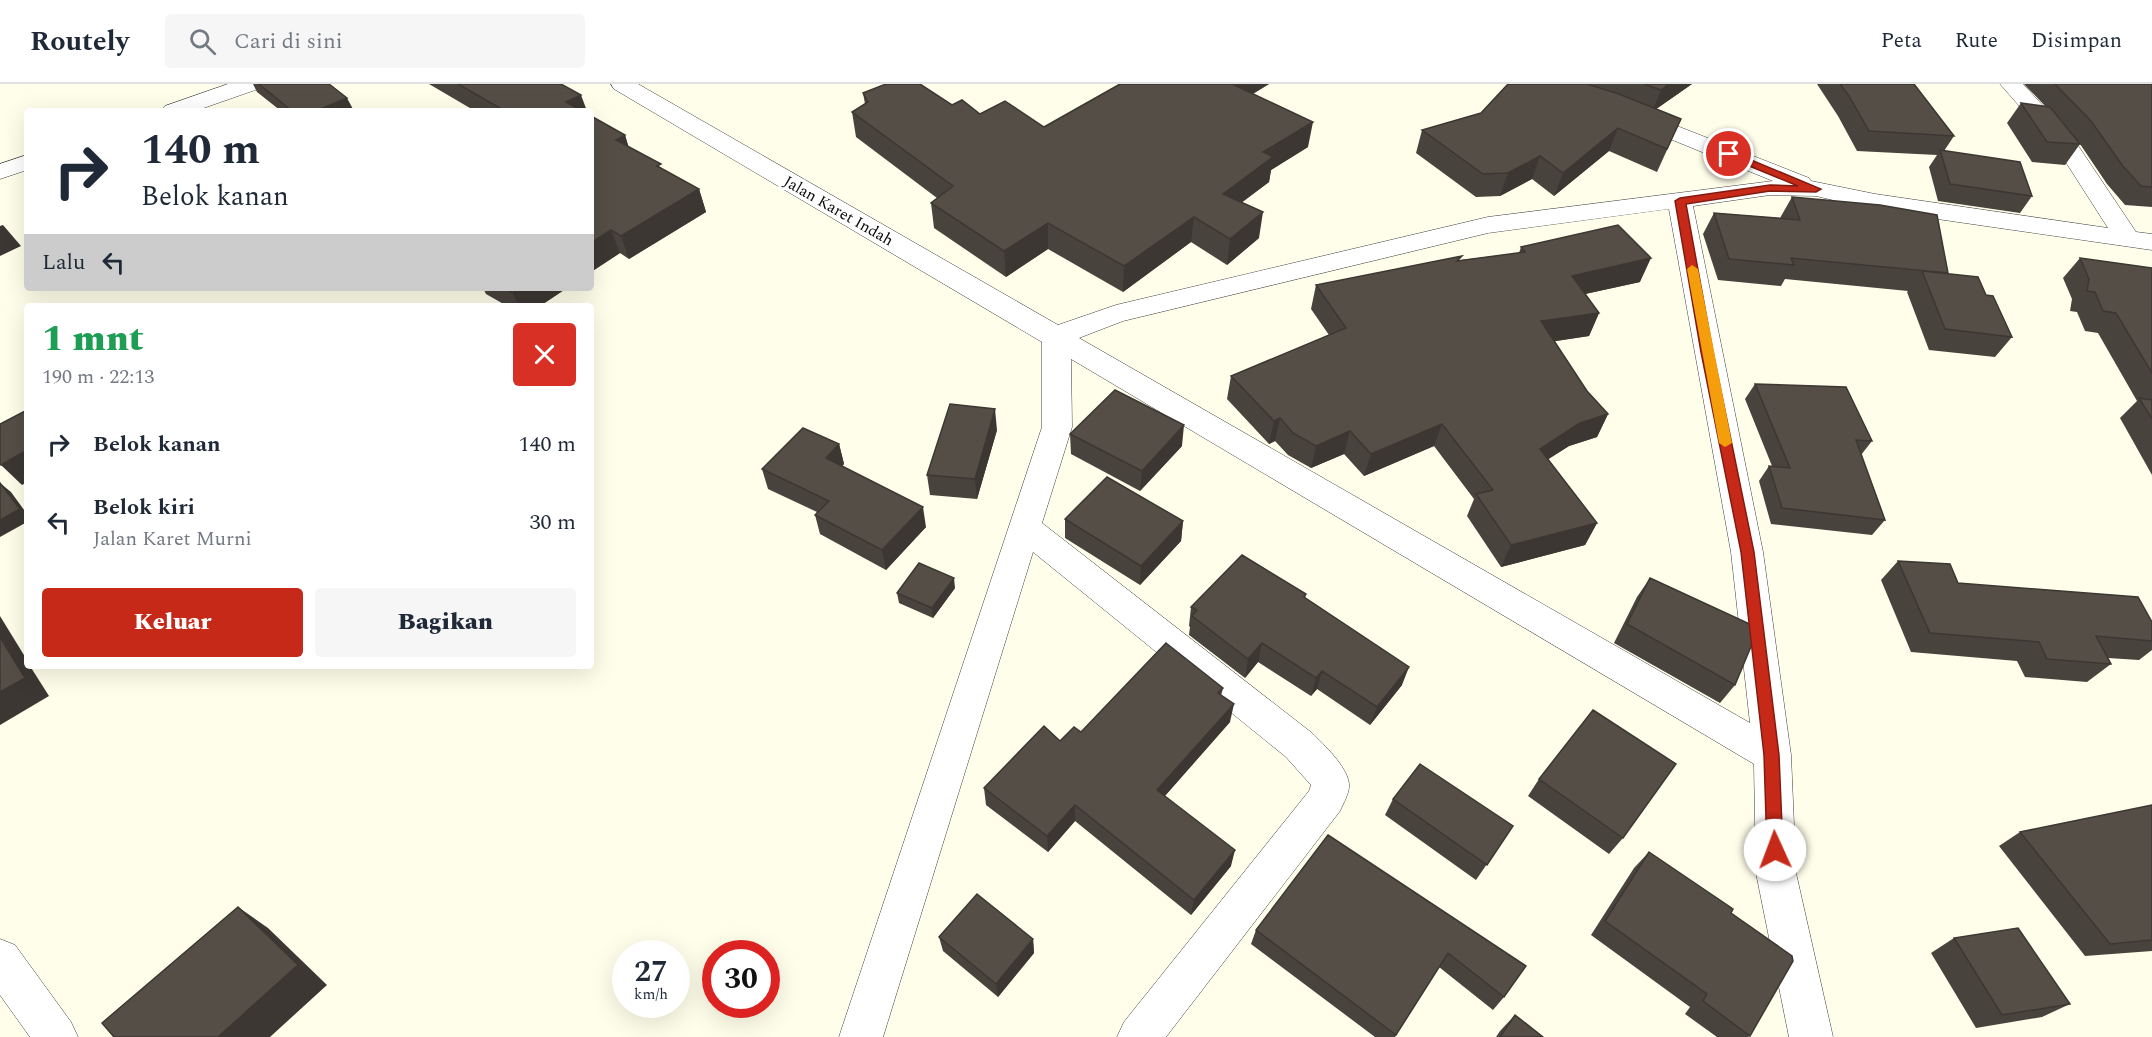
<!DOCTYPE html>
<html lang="id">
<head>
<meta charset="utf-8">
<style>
  body { margin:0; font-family:Spectral,serif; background:#f6f6f7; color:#1f2937; height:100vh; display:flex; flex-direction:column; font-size:22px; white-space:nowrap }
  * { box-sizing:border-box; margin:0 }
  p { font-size:20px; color:#747a83 }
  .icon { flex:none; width:33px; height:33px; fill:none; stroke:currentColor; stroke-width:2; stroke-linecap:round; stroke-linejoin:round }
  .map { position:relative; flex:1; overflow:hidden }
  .details { position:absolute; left:24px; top:219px; width:570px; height:366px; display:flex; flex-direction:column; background:#fff; border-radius:6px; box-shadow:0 6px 24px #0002 }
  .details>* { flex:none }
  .hud { position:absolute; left:24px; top:24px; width:570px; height:183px; border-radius:6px; box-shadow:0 6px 24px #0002; background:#fff; color:#1f2937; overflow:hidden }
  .speed { position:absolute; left:612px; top:856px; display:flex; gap:12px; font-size:30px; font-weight:700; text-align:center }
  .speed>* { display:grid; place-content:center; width:78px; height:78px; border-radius:50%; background:#fff; box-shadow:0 6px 24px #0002; line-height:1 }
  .speed small { font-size:15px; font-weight:400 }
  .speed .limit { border:9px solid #d22; background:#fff; color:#111 }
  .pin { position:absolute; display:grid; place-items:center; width:51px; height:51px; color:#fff; margin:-26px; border:3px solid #fff; border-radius:50%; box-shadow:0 2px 6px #0007 }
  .me { position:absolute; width:66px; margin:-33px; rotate:358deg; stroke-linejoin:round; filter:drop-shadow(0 0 4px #0008) }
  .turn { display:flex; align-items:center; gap:21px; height:126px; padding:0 18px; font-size:27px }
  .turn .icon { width:78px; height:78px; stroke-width:2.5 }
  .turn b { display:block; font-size:42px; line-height:51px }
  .then { display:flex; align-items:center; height:57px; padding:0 18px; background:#0003; gap:12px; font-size:22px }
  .round { display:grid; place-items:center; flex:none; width:63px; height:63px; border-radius:6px; background:#f6f6f7 }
  .head { display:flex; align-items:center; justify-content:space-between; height:102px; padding:0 18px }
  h1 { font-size:36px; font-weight:800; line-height:45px; color:#1e9e55 }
  .cta { display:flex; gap:12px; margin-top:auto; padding:12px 18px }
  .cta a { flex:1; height:69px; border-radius:6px; background:#c72918; color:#fff; font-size:24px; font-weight:800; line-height:69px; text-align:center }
  .cta a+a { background:#f6f6f7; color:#1f2937 }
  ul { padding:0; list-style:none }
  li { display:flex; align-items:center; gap:18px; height:78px; padding:0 18px }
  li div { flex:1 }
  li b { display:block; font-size:22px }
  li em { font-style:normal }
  header { display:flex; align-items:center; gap:36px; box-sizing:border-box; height:84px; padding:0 30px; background:#fff; border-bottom:2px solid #e0e1e3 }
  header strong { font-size:28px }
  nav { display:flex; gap:33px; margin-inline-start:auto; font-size:21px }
  .search { width:420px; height:54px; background:#f6f6f7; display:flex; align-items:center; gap:15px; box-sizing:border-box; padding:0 21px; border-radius:6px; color:#747a83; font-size:22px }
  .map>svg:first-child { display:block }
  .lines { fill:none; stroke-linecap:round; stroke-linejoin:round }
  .minor-casing { stroke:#3e3e3e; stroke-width:1 }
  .minor { fill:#fff; fill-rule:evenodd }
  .wall { fill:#49433d }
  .shaded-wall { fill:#3c3732 }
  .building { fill:#554e47; stroke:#3c3732; stroke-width:1.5 }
  .route { fill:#c72918; stroke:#811b10; stroke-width:1.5 }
  .slow { fill:#f59e0b }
  .labels { text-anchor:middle; stroke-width:6; stroke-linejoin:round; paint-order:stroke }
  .far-street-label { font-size:16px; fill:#0b0b0b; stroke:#fff }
</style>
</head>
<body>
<header>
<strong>Routely</strong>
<div class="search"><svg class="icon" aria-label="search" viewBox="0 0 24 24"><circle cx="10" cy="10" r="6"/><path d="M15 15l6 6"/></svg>Cari di sini</div>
<nav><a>Peta</a><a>Rute</a><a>Disimpan</a></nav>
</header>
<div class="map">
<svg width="2152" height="953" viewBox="0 0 2152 953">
  <rect width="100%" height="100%" fill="#fffeea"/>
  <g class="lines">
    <g class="minor-casing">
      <path id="minor" d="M228 0H261L258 5 195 27H161L165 22Z
        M611 0H638L1058 241 1116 221 1488 133 1773 97 1626 37 1622 32 1626 27 1634 25 1809 94 1811 97 1875 110 2108 144 2058 66 2000 0H2023L2075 57 2136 148 2152 150V166L1875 126 1816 112 1770 111 1693 122 1763 468 1791 671 1796 789 1833 953H1789L1756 789 1754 680 1071 275 1072 343 1042 439 1312 649C1324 661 1347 682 1349 700 1350 708 1343 720 1340 727L1166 953H1117L1124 938 1309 707 1311 701 1286 673 1033 468 883 953H839L1042 343V258L614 5ZM1669 125 1731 468 1750 639 1079 254 1123 237 1488 149Z
        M27 71V86L0 95V80Z
        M0 855 15 861 71 938 78 953H30L0 911Z"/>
    </g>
    <use href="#minor" class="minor"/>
  </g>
  <path class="wall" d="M253 0H329L354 27H281L257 8Z
    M429 0H561L587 27H475Z
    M1120 0H1269L1253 10 1308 63 1271 86 1269 98 1242 118 1259 154 1227 181 1191 158 1123 208 1048 165 1006 193 934 144 931 119 937 114 856 53 852 28 865 20 863 9 952 21 980 30 1044 43Z
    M1508 0H1692L1656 25 1681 35 1657 88 1609 67 1554 112 1532 95 1500 112 1476 113 1416 69 1422 46 1481 29Z
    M1817 0H1914L1954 52 1944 67 2032 112 2020 129 1938 117 1929 83 1937 71 1857 67 1838 32Z
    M2024 0H2152V123L2125 121 2107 100 2080 60 2065 81 2032 78 2007 39 2021 19 2046 23Z
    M591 32 625 51 628 62 663 85 699 105 706 128 629 175 620 169 591 188Z
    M1792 113 1948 189 1947 190 1986 211 2012 253 1995 273 1929 266 1907 208 1908 207 1785 195 1781 202 1718 196 1703 150 1714 129 1780 134Z
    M1521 163 1640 198 1585 210 1599 229 1589 252 1554 257 1587 307 1608 330 1597 353 1569 362 1548 375 1597 439 1585 461 1501 483 1467 432 1474 415 1434 362 1364 392 1344 370 1311 384 1288 371 1275 357 1269 360 1227 315 1231 292 1329 251 1311 225 1316 201 1461 176 1519 169Z
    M2080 174 2152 184V391L2120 334 2137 317 2098 249 2085 247 2077 228 2070 227 2072 215 2063 194Z
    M483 204H567L540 222H507L486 210Z
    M1755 300 1872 357 1861 371 1885 436 1872 451 1771 440 1759 397 1769 382H1772L1745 315Z
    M997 346 977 415 930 411 927 391Z
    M1070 350 1182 362 1140 407 1071 370Z
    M839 360 844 380 842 382 926 443 886 486 820 450 815 431 817 428 768 405 762 385Z
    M1065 435 1183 437 1181 457 1140 501 1065 454Z
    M1898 477 1958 499 2152 538V566L2139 576 2108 574 2111 580 2087 598 2025 593 2017 577 1911 568 1881 496Z
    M1650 494 1735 601 1720 619 1614 559 1637 513Z
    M955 504 933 534 899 519 897 509Z
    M1306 510 1305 514 1402 601 1370 641 1317 605 1311 612 1258 578 1245 594 1189 551 1190 543 1189 542 1191 523Z
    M1223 604 1221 612 1230 638 1165 712 1231 782 1191 831 1075 737 1048 768 986 721 984 704 1081 648Z
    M1539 695 1623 754 1609 770 1528 712Z
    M1393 715 1513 742 1476 796 1385 731Z
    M2152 721V867L2085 872 1999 762 2020 748Z
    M1328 751 1504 913 1493 926 1439 883 1395 953H1375L1251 860 1256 846Z
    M1649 768 1731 829 1750 952 1748 953H1717L1685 930 1690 923 1591 851 1634 784Z
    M939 853 1033 855 1034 869 998 913 943 867Z
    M1954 854 2070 920 2042 933 1976 944 1931 869Z
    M1515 931 1543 953H1496L1500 947Z"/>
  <path class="shaded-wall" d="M1230 0H1269L1228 24Z
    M1669 0H1692L1652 28 1661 6Z
    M581 11 587 27H570L566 18Z
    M347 14 354 27H316Z
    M1313 38 1308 63 1271 86 1269 98 1220 135 1223 110 1263 68Z
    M1618 44 1609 67 1554 112 1563 89Z
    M625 51 632 74 616 56Z
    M1540 72 1532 95 1500 112 1508 89Z
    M699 105 706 128 629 175 621 152Z
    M1263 128 1259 154 1227 181 1230 155Z
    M1194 133 1191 158 1123 208 1124 182Z
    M1048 139V165L1006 193 1004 167Z
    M3 141 21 162 0 172V142Z
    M611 146 620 169 591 188V159Z
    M1651 174 1640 198 1562 215 1572 192Z
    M521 204H567L540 222H519L513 209Z
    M1599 229 1589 252 1531 261 1541 237Z
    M995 325 997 346 977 415 975 395Z
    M1608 330 1597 353 1569 362 1530 387 1540 365 1580 339Z
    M1280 334 1275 357 1269 360 1274 337Z
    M1442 340 1434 362 1364 392 1371 370Z
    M1184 341 1182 362 1140 407 1142 387Z
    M1350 347 1344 370 1311 384 1316 362Z
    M839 360 844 380 831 394 826 374Z
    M27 366V398L22 401 1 381Z
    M0 399 11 408 27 430V438L0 453Z
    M923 423 926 443 886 486 882 466Z
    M1183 437 1181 457 1140 501 1141 482Z
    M1597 439 1585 461 1501 483 1511 461Z
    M954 494 955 504 933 534 932 524Z
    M0 532 27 576V582H30L49 612 0 641Z
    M1262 559 1258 578 1245 594 1248 575Z
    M1409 583 1402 601 1370 641 1377 623Z
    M1322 587 1317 605 1311 612 1316 594Z
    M1234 620 1230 638 1155 723 1157 706Z
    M1075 721V737L1048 768 1047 752Z
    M1235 766 1231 782 1191 831 1194 816Z
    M238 823 268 844 327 901 270 953H218Z
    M1033 855 1034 869 998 913 996 900Z"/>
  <path class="building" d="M259 0H329L347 14 316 27H292Z
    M458 0H561L581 11 566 18 582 27H505Z
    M886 0H920L952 21 962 16 980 30 1005 17 1044 43 1120 0H1232L1313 38 1263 68 1273 73 1223 110 1263 128 1230 155 1194 133 1124 182 1048 139 1004 167 931 119 953 102 852 28 868 18 863 9Z
    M1508 0H1587L1619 10 1681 35 1667 65 1618 44 1563 89 1540 72 1508 89 1483 90 1422 46 1481 29Z
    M1644 0H1669L1661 6Z
    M1840 0H1914L1954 52 1869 47 1849 12Z
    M2055 0H2152V103L2141 102 2122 81 2091 37Z
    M2021 19 2050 23 2080 60 2047 58Z
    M591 32 625 51 616 56 661 80 657 82 699 105 621 152 611 146 591 159Z
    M1940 66 2020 78 2032 112 1950 100Z
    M1792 113 1880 121 1937 131 1948 189 1791 174 1794 181 1729 175 1714 129 1800 136Z
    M1618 141 1651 174 1572 192 1599 229 1541 237 1587 307 1608 330 1580 339 1540 365 1597 439 1511 461 1476 410 1493 406 1442 340 1371 370 1350 347 1316 362 1293 349 1280 334 1274 337 1231 292 1346 244 1316 201 1462 172 1457 177 1525 168 1521 163Z
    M2080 174 2152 184V289L2116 229 2103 227 2095 208 2087 207 2089 195Z
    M1922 187 1978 193 1986 211 1993 212 2012 253 1945 245Z
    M505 204H521L513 209Z
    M1755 300 1846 303 1872 357 1856 356 1885 436 1782 424 1769 382 1790 384Z
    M1115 306 1184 341 1142 387 1070 350Z
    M2139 314 2152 316V335Z
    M950 320 995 325 975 395 927 391Z
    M27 326V366L1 381 0 380V340Z
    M803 344 839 360 826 374 923 423 882 466 815 431 829 417 762 385Z
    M1107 393 1183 437 1141 482 1065 435Z
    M0 399 20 425 0 436Z
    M1242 471 1306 510 1304 513 1409 583 1377 623 1322 587 1316 594 1262 559 1248 575 1192 532 1197 526 1191 523Z
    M1898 477 1950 480 1958 499 2138 513 2152 538V557L2096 552 2111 580 2047 575 2039 558 1930 549Z
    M919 479 954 494 932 524 897 509Z
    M1650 494 1754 542 1755 553 1735 601 1627 540Z
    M0 553 25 594 0 608Z
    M1166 559 1223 604 1218 609 1234 620 1157 706 1235 766 1194 816 1075 721 1047 752 984 704 1044 642 1060 657 1074 643 1081 648Z
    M1593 626 1676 680 1623 754 1539 695Z
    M1420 680 1513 742 1487 781 1393 715Z
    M2152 721V856L2110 860 2020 748Z
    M1328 751 1526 882 1504 913 1448 869 1396 951 1256 846Z
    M1649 768 1733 825 1731 829 1792 872 1793 877 1750 952 1703 917 1707 910 1605 837Z
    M977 810 1033 855 996 900 939 853Z
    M238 823 298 881 218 953H114L102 939Z
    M2018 844 2070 920 2002 931 1954 854Z
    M1515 931 1543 953H1500Z"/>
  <path class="route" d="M1725 68H1732L1821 105 1816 108 1770 107 1686 120 1713 268 1754 468 1779 671 1783 766 1781 771 1775 773 1769 771 1767 766 1764 671 1741 468 1701 268 1675 117 1680 114 1770 101 1798 102 1725 72Z"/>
  <path class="slow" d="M1692 181 1698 185 1732 359 1725 363 1719 359 1687 185Z"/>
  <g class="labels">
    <g class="far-street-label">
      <text transform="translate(839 126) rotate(30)" y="6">Jalan Karet Indah</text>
    </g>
  </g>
</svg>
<div class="speed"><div>27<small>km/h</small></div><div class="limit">30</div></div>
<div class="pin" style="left:1729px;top:70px;background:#d93025"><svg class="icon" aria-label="arrive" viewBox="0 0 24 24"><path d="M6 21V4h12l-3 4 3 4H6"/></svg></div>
<svg class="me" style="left:1775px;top:766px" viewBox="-20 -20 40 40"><circle r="19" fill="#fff"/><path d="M0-13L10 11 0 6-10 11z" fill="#c72918"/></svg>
<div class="hud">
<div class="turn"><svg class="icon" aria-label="right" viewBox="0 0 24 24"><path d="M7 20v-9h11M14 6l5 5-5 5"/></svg><div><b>140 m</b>Belok kanan</div></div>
<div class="then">Lalu<svg class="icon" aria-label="left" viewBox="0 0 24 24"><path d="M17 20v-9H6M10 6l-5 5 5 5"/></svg></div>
</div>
<section class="details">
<div class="head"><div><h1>1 mnt</h1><p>190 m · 22:13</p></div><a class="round" style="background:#d93025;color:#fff"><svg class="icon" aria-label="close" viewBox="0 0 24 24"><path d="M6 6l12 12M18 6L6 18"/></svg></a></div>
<ul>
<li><svg class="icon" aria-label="right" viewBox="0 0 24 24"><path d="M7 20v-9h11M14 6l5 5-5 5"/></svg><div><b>Belok kanan</b></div><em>140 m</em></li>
<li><svg class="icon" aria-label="left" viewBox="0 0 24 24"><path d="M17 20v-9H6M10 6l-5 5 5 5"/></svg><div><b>Belok kiri</b><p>Jalan Karet Murni</p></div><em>30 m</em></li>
</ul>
<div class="cta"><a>Keluar</a><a>Bagikan</a></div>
</section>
</div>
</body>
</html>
